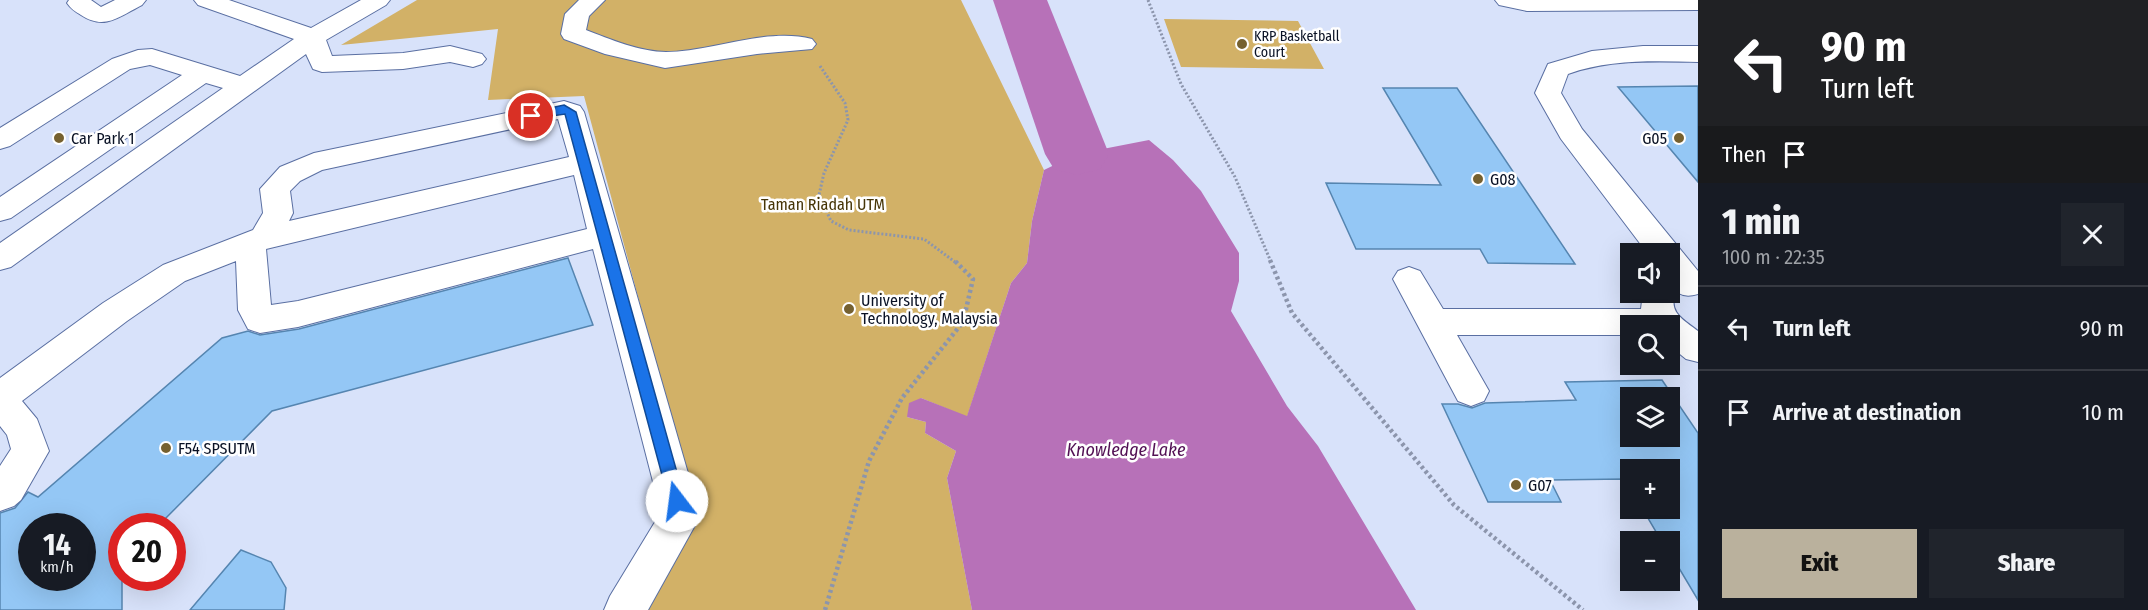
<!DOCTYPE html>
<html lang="en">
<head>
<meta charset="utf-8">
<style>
  body { margin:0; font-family:"Fira Sans Condensed",sans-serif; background:#20242c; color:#f1f3f6; height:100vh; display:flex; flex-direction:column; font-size:22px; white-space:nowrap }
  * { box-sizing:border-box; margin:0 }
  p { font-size:20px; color:#9ea1a6 }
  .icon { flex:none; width:33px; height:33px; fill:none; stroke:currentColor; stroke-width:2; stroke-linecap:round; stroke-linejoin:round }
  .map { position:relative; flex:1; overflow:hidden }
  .drawer { display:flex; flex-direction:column; background:#171b24; width:450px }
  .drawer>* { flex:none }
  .top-card { background:#202124; color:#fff; overflow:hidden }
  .buttons { position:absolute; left:1620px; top:243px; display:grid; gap:12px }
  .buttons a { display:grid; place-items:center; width:60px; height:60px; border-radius:0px; background:#171b24; box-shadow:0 6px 24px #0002; font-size:30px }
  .speed { position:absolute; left:18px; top:513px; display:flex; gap:12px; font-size:30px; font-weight:700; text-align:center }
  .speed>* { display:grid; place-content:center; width:78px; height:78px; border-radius:50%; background:#171b24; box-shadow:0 6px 24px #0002; line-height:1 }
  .speed small { font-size:15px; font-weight:400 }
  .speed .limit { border:9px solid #d22; background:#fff; color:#111 }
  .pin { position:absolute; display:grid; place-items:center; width:51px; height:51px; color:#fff; margin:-26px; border:3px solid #fff; border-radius:50%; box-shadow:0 2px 6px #0007 }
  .me { position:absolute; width:66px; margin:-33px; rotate:345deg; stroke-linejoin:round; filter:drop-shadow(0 0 4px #0008) }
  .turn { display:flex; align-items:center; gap:21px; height:126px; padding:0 24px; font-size:27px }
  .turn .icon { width:78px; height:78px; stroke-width:2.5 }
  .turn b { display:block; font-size:42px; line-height:51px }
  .then { display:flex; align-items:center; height:57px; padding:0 24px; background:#0003; gap:12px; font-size:22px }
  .round { display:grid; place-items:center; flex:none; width:63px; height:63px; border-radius:0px; background:#20242c }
  .overview { display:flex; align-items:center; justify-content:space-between; height:102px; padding:0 24px }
  h1 { font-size:36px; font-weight:800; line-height:45px }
  .button { display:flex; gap:12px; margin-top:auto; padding:12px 24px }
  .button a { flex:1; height:69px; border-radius:0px; background:#bab19d; color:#111; font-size:24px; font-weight:800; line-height:69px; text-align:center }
  .button a+a { background:#20242c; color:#f1f3f6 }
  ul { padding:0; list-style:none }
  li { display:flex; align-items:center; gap:18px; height:84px; padding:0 24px; border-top:2px solid #363941 }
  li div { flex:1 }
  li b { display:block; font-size:22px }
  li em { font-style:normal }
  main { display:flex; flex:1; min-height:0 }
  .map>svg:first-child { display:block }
  .green { fill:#d2b167 }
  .water { fill:#b771b8 }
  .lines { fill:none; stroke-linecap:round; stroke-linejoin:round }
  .river { fill:#b771b8; fill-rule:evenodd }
  .building { fill:#94c7f5; stroke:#5585b0; stroke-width:1.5; fill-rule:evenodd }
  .minor-casing { stroke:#5a6fa2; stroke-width:2 }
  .path-far1 { stroke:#8c95ac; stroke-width:3; stroke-dasharray:2 2; stroke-linecap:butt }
  .path { stroke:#8c95ac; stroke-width:4.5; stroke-dasharray:3 3; stroke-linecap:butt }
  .minor { fill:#fff; fill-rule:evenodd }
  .route { fill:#1a73e8; stroke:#114b97; stroke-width:1.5 }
  .poi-dot { fill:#766130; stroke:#fff; stroke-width:2 }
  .labels { text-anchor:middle; stroke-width:5; stroke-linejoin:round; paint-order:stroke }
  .far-poi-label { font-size:14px; fill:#091124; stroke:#fff; text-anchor:start }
  .poi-label { font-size:16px; fill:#091124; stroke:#fff; text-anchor:start }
  .park-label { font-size:16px; fill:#463507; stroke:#fff }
  .water-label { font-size:18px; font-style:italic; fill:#521054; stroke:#fff }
</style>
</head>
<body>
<main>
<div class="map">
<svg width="1698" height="610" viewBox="0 0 1698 610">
  <rect width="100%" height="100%" fill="#d8e2fa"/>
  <path class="green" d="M417 0H961L1044 170 1032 221 1027 263 1011 283 967 417 921 398 907 417 926 422 925 433 956 451 947 478 972 610H643L698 520 584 96 488 100 498 29 341 45Z
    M1164 19 1298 21 1324 69 1181 67Z"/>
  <path class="water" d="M1149 140 1173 160 1201 191 1239 253V281L1231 311 1287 406 1318 446 1416 610H972L947 478 956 451 925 433 926 422 907 417 909 403 921 398 967 416 1011 283 1027 263 1032 221 1044 170 1077 154Z"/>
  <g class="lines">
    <path class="river" d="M993 0H1047L1109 154 1100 169 1077 175 1054 169 1045 154Z"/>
  </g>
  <path class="building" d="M1698 86V182L1618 87Z
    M1383 88H1457L1575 264 1488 263 1480 249H1356L1326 183 1441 185Z
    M568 258 593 325 272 411 158 526H122V610H0V513L15 508 28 492 38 497 222 338 248 331 260 335 299 329ZM32 526H82V578H32Z
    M1662 380 1698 433V600L1670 553V542H1662L1642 508H1670V470H1630V490L1624 479 1550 480 1561 502H1488L1442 404H1458L1472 408 1485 403 1576 400 1565 382ZM1630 398H1670V436H1630Z
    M241 550 271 562 286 588 284 610H190Z"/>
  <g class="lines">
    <g class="minor-casing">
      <path id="minor" d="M69 0H91L101 7 115 0H146L142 5C120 16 105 31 81 15 76 12 71 9 67 3Z
        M194 0H229L311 28 361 0H390L386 5 326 40 332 56 403 53 450 46 482 54 486 59 482 64 473 67 450 62 403 69 322 72 313 69 306 54 11 267 0 270V243L223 88 206 83 11 218 0 221V197L182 75 150 65 130 69 10 146 0 149V128L112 59 138 50 152 49 240 76 294 39 198 5Z
        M579 0H605L589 16 586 30C609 39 641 52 666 52 711 52 766 27 812 39L816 44 812 49 757 54 665 68 605 54 564 39 561 34 565 14Z
        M1495 0H1698V10L1527 11 1499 5Z
        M1643 46H1698V62C1654 61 1610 59 1568 74L1561 93 1582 129 1698 271V294C1668 303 1670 273 1670 254H1648L1561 139 1535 93 1548 64 1592 51Z
        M564 101 580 106 584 112 696 501 698 520 648 610H604L610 596 658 517V501L593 249 298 327 260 333 248 329 238 310 236 261 185 281 127 321 22 401 37 419 49 451 21 500 14 506 0 511V466L11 449 7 435 0 426V378L103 303 163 265 253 230 263 213 260 189 280 167 314 153ZM558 119 569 157 289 221 293 213 290 191 300 181 322 170ZM574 175 587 229 298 301 271 305 266 249Z
        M1409 267 1420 271 1443 309H1641L1643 292H1670V283H1672L1676 292C1667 312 1684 320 1698 331V362L1686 359 1670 346V326H1630V335H1457L1489 391 1484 401 1471 406 1458 401 1393 279 1398 271Z"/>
    </g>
    <path class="path-far1" d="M1148 0 1181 84 1235 177 1271 262
      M820 66 845 103 848 120 824 173 819 195 831 221 849 230 924 239 955 262"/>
    <path class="path" d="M1270 260 1292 313 1454 505 1583 610
      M825 610 869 461 902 398 963 322 973 279 954 260"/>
    <use href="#minor" class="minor"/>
  </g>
  <path class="route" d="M564 105 576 112 685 501 683 506 677 508 671 506 669 501 565 114 531 119 526 116 527 113Z"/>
  <g class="poi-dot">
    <circle cx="1242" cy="44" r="6"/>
    <circle cx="59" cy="138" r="6"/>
    <circle cx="1679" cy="138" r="6"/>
    <circle cx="1478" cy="179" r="6"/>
    <circle cx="849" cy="309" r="6"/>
    <circle cx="166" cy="448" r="6"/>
    <circle cx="1516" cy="485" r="6"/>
  </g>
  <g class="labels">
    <g class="far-poi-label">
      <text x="1254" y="41">KRP Basketball<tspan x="1254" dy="16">Court</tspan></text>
    </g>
    <g class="poi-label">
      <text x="71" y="144">Car Park 1</text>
      <text x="1667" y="144" text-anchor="end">G05</text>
      <text x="1490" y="185">G08</text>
      <text x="861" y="306">University of<tspan x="861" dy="18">Technology, Malaysia</tspan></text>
      <text x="178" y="454">F54 SPSUTM</text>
      <text x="1528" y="491">G07</text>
    </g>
    <g class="park-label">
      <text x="823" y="210">Taman Riadah UTM</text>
    </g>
    <g class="water-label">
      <text x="1126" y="456">Knowledge Lake</text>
    </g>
  </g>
</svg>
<div class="buttons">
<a><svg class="icon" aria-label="sound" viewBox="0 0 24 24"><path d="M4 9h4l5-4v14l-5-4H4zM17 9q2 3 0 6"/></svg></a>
<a><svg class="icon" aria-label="search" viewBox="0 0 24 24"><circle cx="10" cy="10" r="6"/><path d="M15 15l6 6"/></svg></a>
<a><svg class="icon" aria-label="layers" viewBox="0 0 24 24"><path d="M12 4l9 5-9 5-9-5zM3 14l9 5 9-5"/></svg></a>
<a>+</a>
<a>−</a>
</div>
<div class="speed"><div>14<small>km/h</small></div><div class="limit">20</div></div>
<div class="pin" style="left:531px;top:116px;background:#d93025"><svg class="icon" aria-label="arrive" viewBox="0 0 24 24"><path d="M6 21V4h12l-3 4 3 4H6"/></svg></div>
<svg class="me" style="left:677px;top:501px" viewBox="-20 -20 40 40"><circle r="19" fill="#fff"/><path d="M0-13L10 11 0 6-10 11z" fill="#1a73e8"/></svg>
</div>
<section class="drawer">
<div class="top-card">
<div class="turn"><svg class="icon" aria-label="left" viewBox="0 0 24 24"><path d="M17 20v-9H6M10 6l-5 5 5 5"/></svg><div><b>90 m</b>Turn left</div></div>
<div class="then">Then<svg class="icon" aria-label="arrive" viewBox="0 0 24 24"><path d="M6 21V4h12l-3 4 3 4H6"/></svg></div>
</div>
<div class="overview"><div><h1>1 min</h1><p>100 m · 22:35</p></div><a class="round"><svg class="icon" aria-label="close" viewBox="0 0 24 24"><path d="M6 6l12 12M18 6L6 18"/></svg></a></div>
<ul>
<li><svg class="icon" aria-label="left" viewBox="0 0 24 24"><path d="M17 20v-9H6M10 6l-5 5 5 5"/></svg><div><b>Turn left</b></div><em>90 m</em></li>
<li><svg class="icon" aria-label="arrive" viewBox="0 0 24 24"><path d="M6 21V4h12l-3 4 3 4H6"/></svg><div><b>Arrive at destination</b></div><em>10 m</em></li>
</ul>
<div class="button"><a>Exit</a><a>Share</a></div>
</section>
</main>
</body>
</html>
